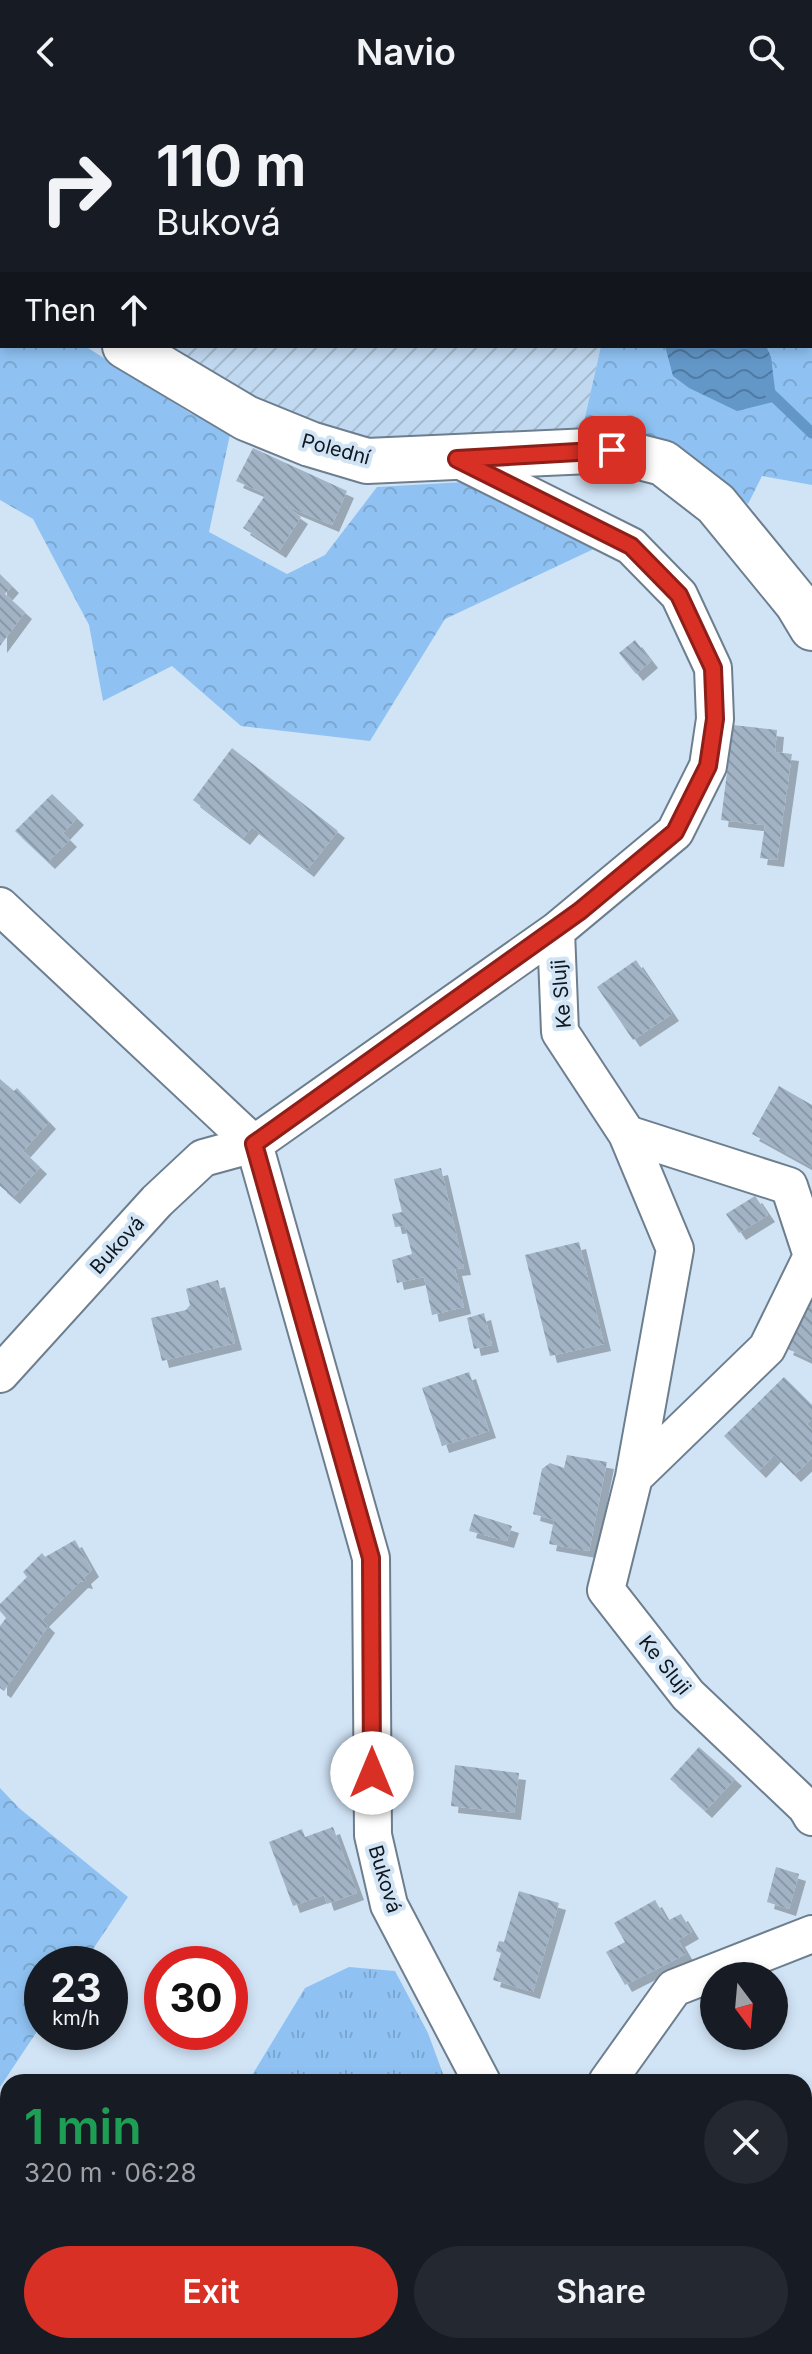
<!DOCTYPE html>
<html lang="en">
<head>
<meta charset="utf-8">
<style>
  body { margin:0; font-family:Inter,sans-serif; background:#242831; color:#f1f3f6; height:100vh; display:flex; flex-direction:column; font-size:30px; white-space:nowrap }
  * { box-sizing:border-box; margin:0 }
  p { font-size:26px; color:#9ea1a6 }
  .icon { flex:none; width:44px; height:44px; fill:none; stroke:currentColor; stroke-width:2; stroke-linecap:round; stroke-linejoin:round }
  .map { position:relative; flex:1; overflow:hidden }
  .panel { position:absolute; left:0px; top:1970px; width:812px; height:280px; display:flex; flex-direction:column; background:#171b24; border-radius:24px 24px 0 0; box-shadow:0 4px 12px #0003 }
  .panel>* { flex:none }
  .guide { position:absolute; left:0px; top:0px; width:812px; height:244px; box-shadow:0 4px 12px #0003; background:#171b24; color:#f1f3f6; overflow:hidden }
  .needle { width:52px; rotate:164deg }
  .buttons { position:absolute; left:700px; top:1858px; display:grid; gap:16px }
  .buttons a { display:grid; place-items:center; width:88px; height:88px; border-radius:50%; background:#171b24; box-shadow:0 4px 12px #0003; font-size:40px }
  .speed { position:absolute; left:24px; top:1842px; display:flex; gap:16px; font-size:40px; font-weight:700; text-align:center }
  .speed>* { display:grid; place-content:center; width:104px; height:104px; border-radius:50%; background:#171b24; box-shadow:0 4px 12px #0003; line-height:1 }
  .speed small { font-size:20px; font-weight:400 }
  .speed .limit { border:12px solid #d22; background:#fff; color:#111 }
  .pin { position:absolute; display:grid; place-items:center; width:68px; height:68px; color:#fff; margin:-34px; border-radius:16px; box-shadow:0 4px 12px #0006 }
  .me { position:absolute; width:88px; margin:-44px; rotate:0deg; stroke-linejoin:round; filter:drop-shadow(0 0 6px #0008) }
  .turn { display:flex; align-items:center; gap:28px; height:168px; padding:0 24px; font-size:36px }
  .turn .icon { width:104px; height:104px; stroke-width:2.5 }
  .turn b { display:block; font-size:56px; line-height:68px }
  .then { display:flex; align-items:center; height:76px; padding:0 24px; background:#0003; gap:16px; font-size:30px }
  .round { display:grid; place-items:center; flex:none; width:84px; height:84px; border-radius:42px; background:#242831 }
  .overview { display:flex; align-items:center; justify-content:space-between; height:136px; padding:0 24px }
  h1 { font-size:48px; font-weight:600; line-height:60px; color:#1e9e55 }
  .primary-button { display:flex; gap:16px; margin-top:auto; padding:16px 24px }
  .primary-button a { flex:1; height:92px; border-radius:48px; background:#d93025; color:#fff; font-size:32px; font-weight:600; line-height:92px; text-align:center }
  .primary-button a+a { background:#242831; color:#f1f3f6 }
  header { display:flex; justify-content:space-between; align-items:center; height:104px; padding:0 24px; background:#171b24; font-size:36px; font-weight:600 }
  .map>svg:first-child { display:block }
  .industrial { fill:url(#industrial-furrows) }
  .grass { fill:url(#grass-tufts) }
  .forest { fill:url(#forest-crowns) }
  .water { fill:url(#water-waves) }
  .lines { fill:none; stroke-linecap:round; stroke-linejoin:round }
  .stream { stroke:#6297c8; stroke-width:11 }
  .building { fill:url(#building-back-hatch); filter:url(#shadow) }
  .street-casing { stroke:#6d7e8e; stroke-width:40 }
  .secondary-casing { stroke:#6d7e8e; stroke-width:48 }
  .street { stroke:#fff; stroke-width:36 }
  .secondary { stroke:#fff; stroke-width:44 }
  .route-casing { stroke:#8d1f18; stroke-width:20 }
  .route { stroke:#d93025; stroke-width:14 }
  .labels { text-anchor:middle; stroke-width:8; stroke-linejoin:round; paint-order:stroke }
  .street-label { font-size:20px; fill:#10171d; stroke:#d1e4f6 }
</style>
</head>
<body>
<header><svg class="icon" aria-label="back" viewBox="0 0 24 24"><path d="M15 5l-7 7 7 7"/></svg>Navio<svg class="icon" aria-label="search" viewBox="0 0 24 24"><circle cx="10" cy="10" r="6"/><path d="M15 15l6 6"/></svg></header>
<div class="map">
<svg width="812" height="2250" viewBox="0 0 812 2250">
  <defs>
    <pattern id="industrial-furrows" width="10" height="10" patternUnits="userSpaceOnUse" patternTransform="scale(2)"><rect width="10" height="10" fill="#c0d9f1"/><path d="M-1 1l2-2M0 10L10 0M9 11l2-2" fill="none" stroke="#a4bace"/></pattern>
    <pattern id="grass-tufts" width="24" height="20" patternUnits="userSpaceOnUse" patternTransform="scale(2)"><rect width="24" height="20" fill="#8fc2f2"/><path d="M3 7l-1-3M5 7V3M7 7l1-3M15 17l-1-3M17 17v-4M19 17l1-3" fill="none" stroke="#7aa6cf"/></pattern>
    <pattern id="forest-crowns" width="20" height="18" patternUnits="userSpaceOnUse" patternTransform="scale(2)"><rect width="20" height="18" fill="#8fc2f2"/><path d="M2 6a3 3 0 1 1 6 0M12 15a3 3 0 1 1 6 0" fill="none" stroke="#7aa6cf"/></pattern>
    <pattern id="water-waves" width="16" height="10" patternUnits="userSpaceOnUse" patternTransform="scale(2)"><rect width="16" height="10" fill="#6297c8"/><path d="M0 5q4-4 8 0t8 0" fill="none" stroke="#4f7aa2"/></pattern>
    <pattern id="building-back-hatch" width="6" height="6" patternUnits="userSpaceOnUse" patternTransform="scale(2)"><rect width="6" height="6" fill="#a1b3c4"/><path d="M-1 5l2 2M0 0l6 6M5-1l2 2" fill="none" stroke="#8a99a8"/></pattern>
    <filter id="shadow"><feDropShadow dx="7" dy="7" stdDeviation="0" flood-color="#0004"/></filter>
  </defs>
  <rect width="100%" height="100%" fill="#d1e4f6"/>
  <path class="industrial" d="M154 242H601L581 331 383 343 317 330Z"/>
  <path class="grass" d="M349 1863 395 1867 428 1929 446 1978H248L305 1884Z
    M86 2242H407L402 2250H81Z"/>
  <path class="forest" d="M773 0H812V381L762 372 748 400 700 361 639 326 581 331 601 242H810V2Z
    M0 167 2 242H85L190 309 231 326 209 428 287 470 325 451 377 383 464 378 598 443 445 515 370 637 241 622 172 562 103 597 89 521 33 415 0 396Z
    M0 1684 19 1704 128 1793 83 1860H42V1920L0 1983Z"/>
  <path class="water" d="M665 242H766L771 253 776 294 773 298 737 307 689 284 673 272Z"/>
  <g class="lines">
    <path class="stream" d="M766 285 812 329"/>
  </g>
  <path class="building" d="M253 344 347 387 332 421 284 401 301 413 279 447 243 424 266 390 236 377Z
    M0 470 12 482 5 490 25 508 0 542Z
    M635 536 651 557 636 570 619 549Z
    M733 621 777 626 775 648 792 650 777 756 760 754 765 721 721 716Z
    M232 644 338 727 307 766 252 723 243 734 193 696Z
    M52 690 77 714 63 729 70 736 48 758 15 727Z
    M636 856 672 910 633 936 597 883Z
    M0 975 14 987 17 984 49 1018 23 1047 40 1063 13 1093 0 1082Z
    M779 982 812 1001V1063L752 1030Z
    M441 1064 464 1164 455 1165 464 1203 432 1211 424 1173 397 1179 392 1156 412 1150 405 1122 395 1123 392 1110 402 1108 394 1075Z
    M755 1092 768 1111 739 1129 726 1110Z
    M579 1138 604 1240 550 1252 525 1151Z
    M218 1176 235 1239 162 1257 151 1214 186 1206 190 1201 186 1185Z
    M812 1189V1256L786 1244Z
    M484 1209 492 1241 474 1245 467 1214Z
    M469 1268 489 1327 442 1342 422 1284Z
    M784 1273 812 1301V1315L807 1320 812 1326V1354L794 1371 774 1351 759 1367 724 1332Z
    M567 1351 607 1358 589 1447 549 1440 554 1416 533 1410 542 1365 550 1359 564 1364Z
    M474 1410 512 1422 507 1437 469 1427Z
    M75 1436 92 1466 84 1473 86 1478 81 1477 42 1516 48 1522 4 1587 0 1584V1522L6 1514 0 1507V1500L27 1473 23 1468 42 1449 45 1453Z
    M699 1643 735 1675 705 1707 670 1675Z
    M455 1661 519 1669 514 1709 451 1702Z
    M333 1723 357 1789 327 1800 324 1791 293 1802 269 1738 302 1725 305 1733Z
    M776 1763 799 1770 789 1805 767 1798Z
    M519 1787 559 1799 533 1888 493 1876 501 1849 496 1847 499 1837 504 1838Z
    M655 1796 667 1817 681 1810 692 1828 678 1836 686 1850 625 1881 606 1848 625 1838 614 1819Z
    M8 2165V2242L0 2238V2180Z"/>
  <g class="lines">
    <g class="street-casing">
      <path id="street" d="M457 355 631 442 679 491 713 564 715 615 708 662 675 728 556 827 560 928 627 1030 789 1082 812 1152 767 1244 634 1373 606 1486 688 1591 806 1703 812 1713
        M0 802 254 1040 371 1454 373 1731 389 1801 482 1978
        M627 1030 675 1145 634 1373
        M0 1270 157 1097 203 1054 254 1040 556 827
        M607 1978 674 1884 812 1830
        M591 2242 593 2250"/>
    </g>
    <g class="secondary-casing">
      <path id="secondary" d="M0 149 2 150
        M125 242 246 314 310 340 367 357 612 346 663 359 716 400 797 499 812 524"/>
    </g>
    <use href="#street" class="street"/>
    <use href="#secondary" class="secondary"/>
  </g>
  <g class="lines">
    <g class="route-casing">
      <path id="route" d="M372 1669 371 1454 254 1040 580 807 675 728 708 662 715 615 713 564 679 491 631 442 457 355 612 346"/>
    </g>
    <use href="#route" class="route"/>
  </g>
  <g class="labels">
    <g class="street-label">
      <text transform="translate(336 345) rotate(15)" y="7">Polední</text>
      <text transform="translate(561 890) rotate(-95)" y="7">Ke Sluji</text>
      <text transform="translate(117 1141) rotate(-48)" y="7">Buková</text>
      <text transform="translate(665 1561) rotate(51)" y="7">Ke Sluji</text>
      <text transform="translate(385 1775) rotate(73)" y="7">Buková</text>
    </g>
  </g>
</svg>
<div class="buttons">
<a><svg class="needle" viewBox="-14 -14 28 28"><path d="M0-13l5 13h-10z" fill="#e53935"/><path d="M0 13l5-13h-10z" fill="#9ea1a6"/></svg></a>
</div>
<div class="speed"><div>23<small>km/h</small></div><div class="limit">30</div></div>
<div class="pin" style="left:612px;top:346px;background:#d93025"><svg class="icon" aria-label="arrive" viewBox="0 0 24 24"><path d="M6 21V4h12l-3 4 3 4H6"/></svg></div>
<svg class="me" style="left:372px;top:1669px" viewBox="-20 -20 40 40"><circle r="19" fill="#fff"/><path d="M0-13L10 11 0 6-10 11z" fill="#d93025"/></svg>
<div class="guide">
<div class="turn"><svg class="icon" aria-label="right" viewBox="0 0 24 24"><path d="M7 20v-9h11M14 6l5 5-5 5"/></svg><div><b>110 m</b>Buková</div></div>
<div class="then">Then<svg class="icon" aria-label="ahead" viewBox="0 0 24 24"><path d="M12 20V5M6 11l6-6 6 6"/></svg></div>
</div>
<section class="panel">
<div class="overview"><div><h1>1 min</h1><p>320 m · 06:28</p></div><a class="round"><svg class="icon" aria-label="close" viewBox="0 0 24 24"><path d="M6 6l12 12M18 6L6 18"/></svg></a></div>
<div class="primary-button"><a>Exit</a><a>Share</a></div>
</section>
</div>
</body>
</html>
